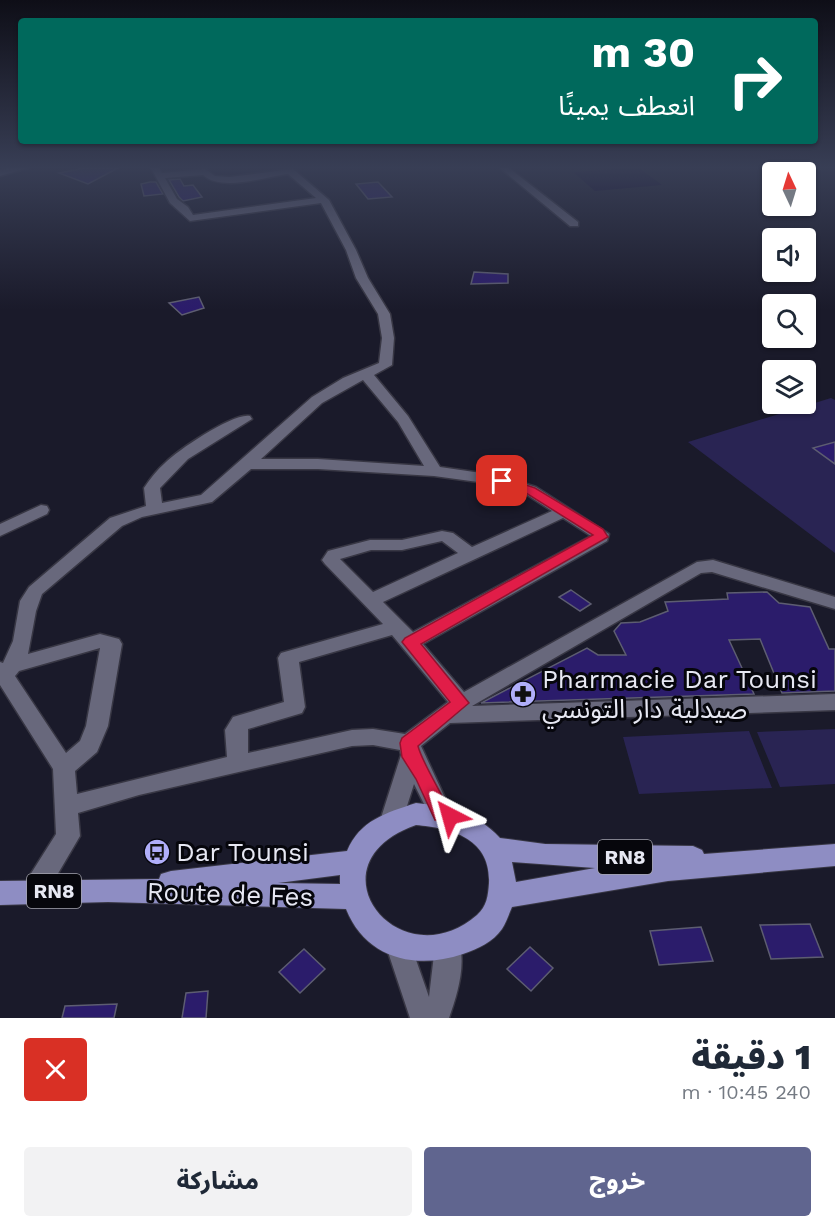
<!DOCTYPE html>
<html lang="ar">
<head>
<meta charset="utf-8">
<style>
  body { margin:0; font-family:"Work Sans","Noto Sans Arabic",sans-serif; background:#f2f2f3; color:#1f2937; direction:rtl; height:100vh; display:flex; flex-direction:column; font-size:22px; white-space:nowrap }
  * { box-sizing:border-box; margin:0 }
  p { font-size:20px; color:#747a83 }
  .icon { flex:none; width:33px; height:33px; fill:none; stroke:currentColor; stroke-width:2; stroke-linecap:round; stroke-linejoin:round }
  .map { position:relative; height:1018px; overflow:hidden; direction:ltr }
  .sheet { display:flex; flex-direction:column; background:#fff; flex:1 }
  .sheet>* { flex:none }
  .banner { position:absolute; left:18px; top:18px; width:800px; height:126px; border-radius:6px; box-shadow:0 2px 4px #0004; direction:rtl; background:#00695c; color:#fff; overflow:hidden }
  .needle { width:39px; rotate:356deg }
  .tools { position:absolute; left:762px; top:162px; display:grid; gap:12px }
  .tools a { display:grid; place-items:center; width:54px; height:54px; border-radius:6px; background:#fff; box-shadow:0 2px 4px #0004; font-size:30px }
  .pin { position:absolute; display:grid; place-items:center; width:51px; height:51px; color:#fff; margin:-26px; border-radius:12px; box-shadow:0 3px 9px #0006 }
  .me { position:absolute; width:66px; margin:-33px; rotate:321deg; stroke-linejoin:round; filter:drop-shadow(0 0 4px #0008) }
  .turn { display:flex; align-items:center; gap:21px; height:126px; padding:0 24px; font-size:27px }
  .turn .icon { width:78px; height:78px; stroke-width:2.5 }
  .turn b { display:block; font-size:42px; line-height:51px }
  .round { display:grid; place-items:center; flex:none; width:63px; height:63px; border-radius:6px; background:#f2f2f3 }
  .summary { display:flex; align-items:center; justify-content:space-between; height:102px; padding:0 24px }
  h1 { font-size:36px; font-weight:800; line-height:45px }
  .action { display:flex; gap:12px; margin-top:auto; padding:12px 24px }
  .action a { flex:1; height:69px; border-radius:6px; background:#60658f; color:#fff; font-size:24px; font-weight:800; line-height:69px; text-align:center }
  .action a+a { background:#f2f2f3; color:#1f2937 }
  .map>svg:first-child { display:block }
  .green { fill:#292453 }
  .water { fill:#080026 }
  .building { fill:#2b1c6b; stroke:#5d5d71; stroke-width:1.5 }
  .lines { fill:none; stroke-linecap:round; stroke-linejoin:round }
  .minor-casing { stroke:#383744; stroke-width:3 }
  .major-casing { stroke:#383744; stroke-width:2 }
  .minor { fill:#68687c; fill-rule:evenodd }
  .major { fill:#8e8dc3; fill-rule:evenodd }
  .route { fill:#e11d48; stroke:#92132f; stroke-width:1.5 }
  .labels { text-anchor:middle; stroke-width:6; stroke-linejoin:round; paint-order:stroke }
  .shield { fill:#06060c; stroke:#a4a4ae; stroke-width:1.5 }
  .shield-label { font-size:20px; font-weight:bold; fill:#e7e8f3 }
  .near-poi-label { font-size:26px; fill:#e7e8f3; stroke:#06060c; text-anchor:start }
  .near-street-label { font-size:26px; fill:#e7e8f3; stroke:#06060c }
</style>
</head>
<body>
<div class="map">
<svg width="835" height="1018" viewBox="0 0 835 1018">
  <rect width="100%" height="100%" fill="#1a1a2a"/>
  <path class="green" d="M831 398 835 400V553L688 442Z
    M835 729V784L780 787 757 732Z
    M749 731 772 788 639 794 623 737Z"/>
  <path class="water" d="M639 168 662 185 595 191 573 172Z"/>
  <path class="building" d="M85 168H118L88 184 59 173Z
    M180 179 184 186 193 185 202 197 183 201 179 197 169 180Z
    M150 182H156L163 194 144 196 141 184Z
    M378 182 392 197 368 199 356 184Z
    M474 272 508 274V283L471 284Z
    M199 297 204 308 182 315 169 303Z
    M835 442V464L813 448Z
    M571 590 591 604 580 611 559 597Z
    M767 592 779 603 810 607 829 649H835V691L782 693 760 639 729 640 754 694 481 703 587 648 598 655H626L614 631 621 623 640 622 668 611 665 602 728 599 727 593Z
    M810 924 823 957 771 959 760 925Z
    M701 927 713 961 659 965 650 931Z
    M530 947 553 968 531 991 507 969Z
    M304 949 325 969 300 993 279 972Z
    M208 991 206 1018H182L186 993Z
    M117 1004 114 1018H62L65 1006Z"/>
  <g class="lines">
    <g class="minor-casing">
      <path id="minor" d="M11 168H28L0 176V170Z
        M151 168H159L162 173 205 169 215 176 229 177 293 169 329 200 356 250 368 278 390 314 394 338 392 365 374 375 408 416 440 467 502 476 536 487 609 534 607 541 423 644 464 692 697 562 713 560 835 597V609L712 572 701 573 472 706 835 694V710L450 723 421 746 453 815 449 822 441 825 433 822 414 784 400 828 392 831 384 828 380 821 401 755 400 750 373 745 352 746 139 795 78 813 80 836 43 899 34 902 25 899 21 891 25 883 56 834 53 769 0 685V662L3 663 13 641 20 601 29 587 110 518 146 506 144 488C150 479 157 470 165 463 178 450 234 412 250 416L252 419 188 459 160 488 162 503 201 495 312 397 343 378 379 363 382 338 378 314 356 278 346 250 321 203 190 221 170 203ZM288 174 316 198 193 215 188 207 177 199 165 178 203 175C222 192 264 177 288 174ZM363 380 398 422 424 466 318 459H261L322 403ZM251 469H318L434 476 500 485 524 493 552 511 472 547 453 533 442 531 402 540H370L328 551 322 560 325 564 383 624 281 653 278 658 284 702 233 717 225 730 227 757 77 794 75 771 97 752 108 726 122 644 119 639 100 634 28 654 36 611 42 594 122 526 142 517 212 502ZM563 518 591 536 413 632 383 602ZM442 541 458 553 373 592 340 559 371 550H402ZM392 635 448 702 405 734 373 729 352 730 248 753V729L302 713 305 707 299 662ZM100 648 86 726 80 741 66 753 15 676 19 671Z
        M500 168H509L578 222V226H570Z
        M41 505 47 506 49 510 47 514 0 536V524Z
        M398 931 407 934 429 997 435 946 439 937 448 934 457 937C468 961 457 995 449 1018H410L385 943 389 934Z"/>
    </g>
    <g class="major-casing">
      <path id="major" d="M416 803C450 807 476 812 500 838L545 844 693 846 702 850 704 854 835 844V866L668 881 512 907C509 914 506 923 502 929 493 942 478 949 463 954 416 970 366 959 346 909L108 902 0 905V881L159 879 161 874 171 871 347 851C360 820 386 813 416 803ZM416 825C451 828 491 838 489 883 488 896 487 906 477 915 399 982 306 864 416 825ZM512 862 595 868 516 882ZM340 875V884L278 883Z"/>
    </g>
    <use href="#minor" class="minor"/>
    <use href="#major" class="major"/>
  </g>
  <linearGradient id="sky" x2="0" y2="1"><stop stop-color="#0e0e17"/><stop offset="0.54" stop-color="#383e55"/><stop offset="1" stop-color="#383e55" stop-opacity="0"/></linearGradient>
  <rect width="835" height="310" fill="url(#sky)"/>
  <path class="route" d="M502 477 535 488 603 529 608 537 421 644 469 703 418 746C421 760 441 792 448 808L457 811 460 816 457 822 450 824 435 820 416 779 402 757 400 743 402 738 450 702 402 642 405 638 593 535 526 493 497 484 495 481Z"/>
  <defs>
    <g id="pharmacy-disc" transform="scale(1.35)"><circle r="9.5" fill="#b0aefa" stroke="#06060c"/><path d="M-2-6h4v4h4v4h-4v4h-4v-4h-4v-4h4Z" fill="#111"/></g>
    <g id="bus-disc" transform="scale(1.35)"><circle r="9.5" fill="#b0aefa" stroke="#06060c"/><path d="M-5-6H5V4H4V6H2V4H-2V6H-4V4H-5ZM-3.5-4V0h7V-4ZM-3.5 1.2v1.5H-2V1.2ZM2 1.2v1.5H3.5V1.2Z" fill="#111"/></g>
  </defs>
  <g fill-rule="evenodd">
    <use href="#pharmacy-disc" x="523" y="694"/>
    <use href="#bus-disc" x="157" y="852"/>
  </g>
  <g class="labels">
    <g class="shield">
      <rect x="598" y="840" width="54" height="34" rx="4.5"/>
      <rect x="27" y="874" width="54" height="34" rx="4.5"/>
    </g>
    <g class="shield-label">
      <text x="625" y="864">RN8</text>
      <text x="54" y="898">RN8</text>
    </g>
    <g class="near-poi-label">
      <text x="542" y="688">Pharmacie Dar Tounsi<tspan x="542" dy="30">صيدلية دار التونسي</tspan></text>
      <text x="176" y="861">Dar Tounsi</text>
    </g>
    <g class="near-street-label">
      <text transform="translate(230 894) rotate(2)" y="9">Route de Fes</text>
    </g>
  </g>
</svg>
<div class="tools">
<a><svg class="needle" viewBox="-14 -14 28 28"><path d="M0-13l5 13h-10z" fill="#e53935"/><path d="M0 13l5-13h-10z" fill="#747a83"/></svg></a>
<a><svg class="icon" aria-label="sound" viewBox="0 0 24 24"><path d="M4 9h4l5-4v14l-5-4H4zM17 9q2 3 0 6"/></svg></a>
<a><svg class="icon" aria-label="search" viewBox="0 0 24 24"><circle cx="10" cy="10" r="6"/><path d="M15 15l6 6"/></svg></a>
<a><svg class="icon" aria-label="layers" viewBox="0 0 24 24"><path d="M12 4l9 5-9 5-9-5zM3 14l9 5 9-5"/></svg></a>
</div>
<div class="pin" style="left:502px;top:481px;background:#d93025"><svg class="icon" aria-label="arrive" viewBox="0 0 24 24"><path d="M6 21V4h12l-3 4 3 4H6"/></svg></div>
<svg class="me" style="left:450px;top:816px" viewBox="-20 -20 40 40"><path d="M0-17L14 15 0 8-14 15z" fill="#e11d48" stroke="#fff" stroke-width="4"/></svg>
<div class="banner">
<div class="turn"><svg class="icon" aria-label="right" viewBox="0 0 24 24"><path d="M7 20v-9h11M14 6l5 5-5 5"/></svg><div><b>30 m</b>انعطف يمينًا</div></div>
</div>
</div>
<section class="sheet">
<div class="summary"><div><h1>1 دقيقة</h1><p>240 m · 10:45</p></div><a class="round" style="background:#d93025;color:#fff"><svg class="icon" aria-label="close" viewBox="0 0 24 24"><path d="M6 6l12 12M18 6L6 18"/></svg></a></div>
<div class="action"><a>خروج</a><a>مشاركة</a></div>
</section>
</body>
</html>
